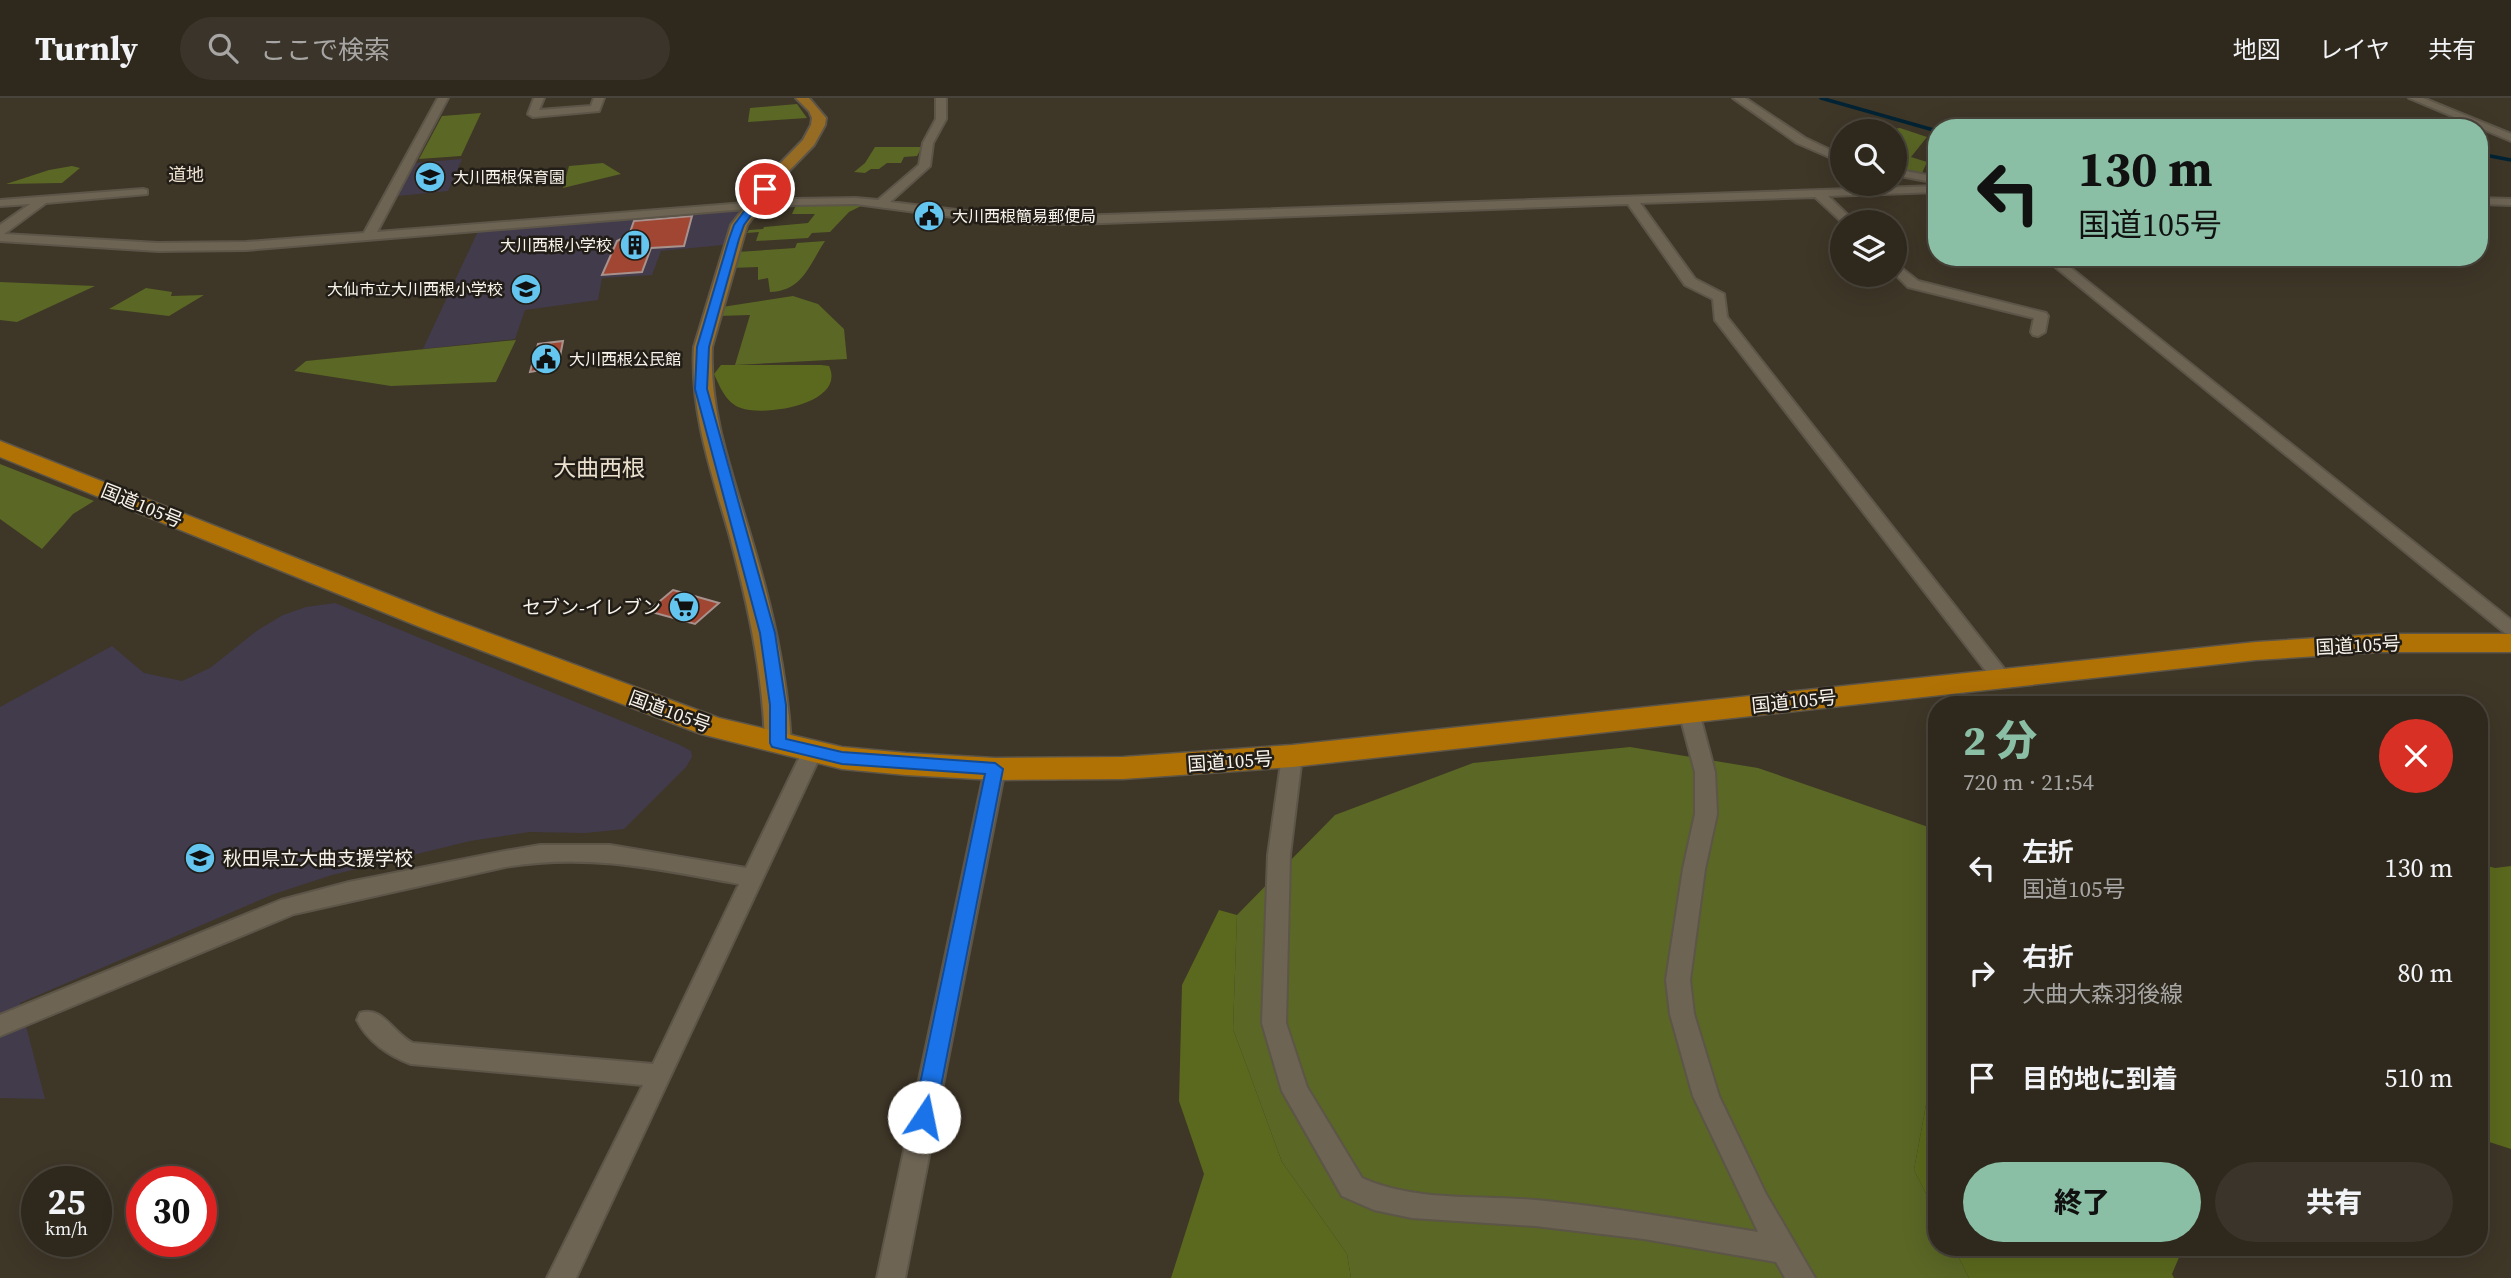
<!DOCTYPE html>
<html lang="ja">
<head>
<meta charset="utf-8">
<style>
  body { margin:0; font-family:"Source Serif 4","Noto Sans JP",serif; background:#3a342a; color:#f1f3f6; height:100vh; display:flex; flex-direction:column; font-size:26px; white-space:nowrap }
  * { box-sizing:border-box; margin:0 }
  p { font-size:23px; color:#a7a6a4 }
  .icon { flex:none; width:38px; height:38px; fill:none; stroke:currentColor; stroke-width:2; stroke-linecap:round; stroke-linejoin:round }
  .map { position:relative; flex:1; overflow:hidden }
  .sheet { position:absolute; left:1928px; top:598px; width:560px; height:560px; display:flex; flex-direction:column; background:#2e281d; border-radius:28px; box-shadow:0 7px 28px #0002,0 0 0 2px #49443b }
  .sheet>* { flex:none }
  .hud { position:absolute; left:1928px; top:21px; width:560px; height:147px; border-radius:28px; box-shadow:0 7px 28px #0002,0 0 0 2px #49443b; background:#8abfa5; color:#111; overflow:hidden }
  .tools { position:absolute; left:1830px; top:21px; display:grid; gap:14px }
  .tools a { display:grid; place-items:center; width:77px; height:77px; border-radius:50%; background:#2e281d; box-shadow:0 7px 28px #0002,0 0 0 2px #49443b; font-size:35px }
  .speed { position:absolute; left:21px; top:1068px; display:flex; gap:14px; font-size:35px; font-weight:700; text-align:center }
  .speed>* { display:grid; place-content:center; width:91px; height:91px; border-radius:50%; background:#2e281d; box-shadow:0 7px 28px #0002,0 0 0 2px #49443b; line-height:1 }
  .speed small { font-size:18px; font-weight:400 }
  .speed .limit { border:10px solid #d22; background:#fff; color:#111 }
  .pin { position:absolute; display:grid; place-items:center; width:60px; height:60px; color:#fff; margin:-30px; border:4px solid #fff; border-radius:50%; box-shadow:0 2px 7px #0007 }
  .me { position:absolute; width:77px; margin:-38px; rotate:11deg; stroke-linejoin:round; filter:drop-shadow(0 0 5px #0008) }
  .turn { display:flex; align-items:center; gap:24px; height:147px; padding:0 35px; font-size:32px }
  .turn .icon { width:91px; height:91px; stroke-width:2.5 }
  .turn b { display:block; font-size:49px; line-height:60px }
  .round { display:grid; place-items:center; flex:none; width:74px; height:74px; border-radius:37px; background:#3a342a }
  .overview { display:flex; align-items:center; justify-content:space-between; height:119px; padding:0 35px }
  h1 { font-size:42px; font-weight:800; line-height:52px; color:#8abfa5 }
  .cta { display:flex; gap:14px; margin-top:auto; padding:14px 35px }
  .cta a { flex:1; height:80px; border-radius:42px; background:#8abfa5; color:#111; font-size:28px; font-weight:800; line-height:80px; text-align:center }
  .cta a+a { background:#3a342a; color:#f1f3f6 }
  ul { padding:0; list-style:none }
  li { display:flex; align-items:center; gap:21px; height:105px; padding:0 35px }
  li div { flex:1 }
  li b { display:block; font-size:26px }
  li em { font-style:normal }
  header { display:flex; align-items:center; gap:42px; box-sizing:border-box; height:98px; padding:0 35px; background:#2e281d; border-bottom:2px solid #49443b }
  header strong { font-size:33px }
  nav { display:flex; gap:38px; margin-inline-start:auto; font-size:24px }
  .search { width:490px; height:63px; background:#3a342a; display:flex; align-items:center; gap:18px; box-sizing:border-box; padding:0 24px; border-radius:38px; color:#a7a6a4; font-size:26px }
  .map>svg:first-child { display:block }
  .education { fill:#423b4c }
  .green { fill:#5a6725 }
  .forest { fill:#5a691d }
  .lines { fill:none; stroke-linecap:round; stroke-linejoin:round }
  .stream { stroke:#012334; stroke-width:3.5 }
  .building { fill:#a14633; stroke:#a7928d; stroke-width:2 }
  .minor-casing { stroke:#5c5548; stroke-width:4 }
  .major-casing { stroke:#5c5548; stroke-width:4 }
  .highway-casing { stroke:#5c5548; stroke-width:3 }
  .minor { fill:#6d6454; fill-rule:evenodd }
  .major { fill:#966c25; fill-rule:evenodd }
  .highway { fill:#b17205; fill-rule:evenodd }
  .route { fill:#1a73e8; stroke:#114b97; stroke-width:2 }
  .labels { text-anchor:middle; stroke-width:5; stroke-linejoin:round; paint-order:stroke }
  .far-poi-label { font-size:16px; fill:#f8f3ea; stroke:#221e17; text-anchor:start }
  .far-neighbourhood-label { font-size:18px; fill:#ebe0ce; stroke:#221e17 }
  .street-label { font-size:19px; fill:#f8f3ea; stroke:#221e17 }
  .poi-label { font-size:19px; fill:#f8f3ea; stroke:#221e17; text-anchor:end }
  .quarter-label { font-size:23px; fill:#ebe0ce; stroke:#221e17 }
</style>
</head>
<body>
<header>
<strong>Turnly</strong>
<div class="search"><svg class="icon" aria-label="search" viewBox="0 0 24 24"><circle cx="10" cy="10" r="6"/><path d="M15 15l6 6"/></svg>ここで検索</div>
<nav><a>地図</a><a>レイヤ</a><a>共有</a></nav>
</header>
<div class="map">
<svg width="2511" height="1180" viewBox="0 0 2511 1180">
  <rect width="100%" height="100%" fill="#3e3627"/>
  <path class="education" d="M462 61 448 93 397 98 414 65Z
    M740 112 723 147 661 153 652 177 602 180 598 202 525 212 515 241 423 251 479 131Z
    M335 505 680 647 691 653 692 659 686 669 624 731 586 735 529 734 470 743 332 777 274 796 20 905 45 1001 0 1000V609L112 548 144 575 182 583 210 570 258 532 283 517 306 509Z"/>
  <path class="green" d="M797 6 807 20 748 24 750 10Z
    M481 15 461 58 419 61 442 18Z
    M1900 30 1927 39 1911 59 1927 64 1922 75 1895 70V33H1882Z
    M875 49H922L917 58 904 59 901 65H887L879 71H871L865 75 854 74 865 65Z
    M603 65 621 76 563 90 569 68Z
    M72 68 80 70 62 85 6 86 49 72Z
    M796 107H863L849 114 830 134 812 135 808 140 756 143 759 134 747 135 749 132 763 131 764 129 808 125 815 116H792Z
    M825 143C809 167 803 193 770 194L768 180 758 182V169L731 170 737 154 795 150 797 145Z
    M0 184 95 188 17 224 0 222Z
    M146 190 172 194 171 198 204 197 169 218 109 211Z
    M793 198 818 206 844 231 847 261 735 267 750 217 719 218 722 209Z
    M516 242 496 284 391 288 294 273 306 263Z
    M0 366 94 403 73 416 42 451 0 421Z
    M1630 649 1758 670 1937 732V947L1914 1072 1937 1117V1150H1954L1969 1180H1351L1347 1156 1282 1064 1233 931 1237 817 1335 717 1473 665Z"/>
  <path class="forest" d="M721 267H821L829 268C847 306 764 319 741 310 726 305 720 289 714 276Z
    M2480 766 2495 770 2511 768V1051L2480 1041Z
    M1219 812 1237 817 1233 931 1282 1064 1347 1156 1351 1180H1171L1204 1076 1179 1003 1182 887Z
    M1937 947V1117L1914 1072Z
    M1954 1150H2183L2172 1176 2174 1180H1969Z"/>
  <g class="lines">
    <path class="stream" d="M1821 0 1937 33
      M2480 56 2511 62"/>
  </g>
  <path class="building" d="M692 118 684 148 651 150 642 174 602 177 617 143 629 137 634 123Z
    M563 243 558 269 530 274 538 246Z
    M673 492 719 505 695 526 648 513Z"/>
  <g class="lines">
    <g class="minor-casing">
      <path id="minor" d="M438 0H448L377 134 795 101 856 100 878 102 919 67 923 45 936 21V0H946V21L933 45 930 68 890 104 998 117 1075 118 1937 88V94L1828 98 1855 124 1843 125 1815 99 1640 105 1695 181 1724 196 1727 219 2013 582 2010 586H1996L1715 222 1713 201 1685 187 1628 106 1075 126 998 125 856 106 795 107 246 152 158 153 0 143V127L30 106 0 108V102L143 91 147 92V96L46 105 4 136 158 145 246 144 364 135Z
        M534 0H544L539 12 591 8 594 0H604L599 13 533 19 528 16Z
        M1733 0H1745L1805 40 1843 58V65L1797 45Z
        M2409 0H2423L2511 36V43Z
        M1895 71 1937 79V85L1895 77Z
        M2480 100 2511 101V107L2480 106Z
        M2043 159H2057L2511 522V537L2505 535Z
        M1895 165 1918 183 2046 215 2048 218 2045 234 2038 238 2033 237 2031 234 2034 220 1908 189 1895 176Z
        M1689 607 1696 609 1699 614 1715 674 1717 716 1705 771 1690 882 1694 916 1719 998 1766 1096 1815 1180H1785L1776 1164 1644 1141 1535 1128 1412 1120 1374 1112 1342 1098 1282 993 1262 925 1268 757 1282 658 1285 653H1299L1302 658 1290 757 1286 925 1307 989 1362 1080C1415 1104 1479 1097 1536 1102 1610 1109 1684 1122 1758 1134L1693 998 1670 916 1666 882 1683 771 1695 716V674L1679 614 1682 609Z
        M812 647 819 649 822 654 576 1180H547L643 987 411 966C389 958 367 943 357 922L360 915C383 907 394 937 413 945L653 966 739 786C657 771 589 755 505 769L294 816 0 938V917L281 802 349 784 505 753 540 747H610L746 770 802 654 805 649Z
        M995 664 1002 666 1005 671 905 1180H877L985 671 988 666Z"/>
    </g>
    <g class="major-casing">
      <path id="major" d="M796 0H809L826 20 825 27 814 47 782 80 747 127 712 249C709 314 732 375 750 436 771 505 787 573 791 645L787 651 778 654 769 651 765 645C763 574 748 507 730 439 712 376 690 314 694 249L731 127 772 74 803 42 811 27 812 20 809 13Z"/>
    </g>
    <g class="highway-casing">
      <path id="highway" d="M0 343 440 517 719 620 842 649 906 655 995 660 1123 659 1292 647 2256 544 2382 536H2511V554H2382L2256 562 1292 669 1123 681 995 682 906 677 842 671 701 636 420 529 0 359Z"/>
    </g>
    <use href="#minor" class="minor"/>
    <use href="#major" class="major"/>
    <use href="#highway" class="highway"/>
  </g>
  <path class="route" d="M762 89 770 91 744 127 739 141 709 249 707 291 775 535 786 607V641L842 654 995 665 1003 671 935 1019 932 1026 924 1029 917 1026 913 1019 985 676 842 666 772 649 770 645V607L760 535 695 291 697 249 729 141 734 127Z"/>
  <defs>
    <g id="school-disc" transform="scale(1.575)"><circle r="9.5" fill="#64c5ee" stroke="#221e17"/><path d="M0-5L7-2L0 1L-7-2ZM-4 1L0 2.5L4 1V4Q0 6-4 4Z" fill="#111"/></g>
    <g id="civic-disc" transform="scale(1.575)"><circle r="9.5" fill="#64c5ee" stroke="#221e17"/><path d="M-.6-6.5H3V-4.5H.6V-3L4-1V1h2V6H-6V1h2V-1L-.6-3ZM-1.2 2.5V6h2.4V2.5Z" fill="#111"/></g>
    <g id="building-disc" transform="scale(1.575)"><circle r="9.5" fill="#64c5ee" stroke="#221e17"/><path d="M-4-6H4V6H1V3H-1V6H-4ZM-2.5-4.3h1.7v1.8h-1.7ZM.8-4.3h1.7v1.8H.8ZM-2.5-1h1.7V.8h-1.7ZM.8-1h1.7V.8H.8Z" fill="#111"/></g>
    <g id="supermarket-disc" transform="scale(1.575)"><circle r="9.5" fill="#64c5ee" stroke="#221e17"/><path d="M-6-5.5h2.5l.6 2H6L4.5 2H-2.5L-4.4-4H-6ZM-1.5 3.2a1.3 1.3 0 1 0 .1 0ZM3 3.2a1.3 1.3 0 1 0 .1 0Z" fill="#111"/></g>
  </defs>
  <g fill-rule="evenodd">
    <use href="#school-disc" x="430" y="79"/>
    <use href="#civic-disc" x="929" y="118"/>
    <use href="#building-disc" x="635" y="147"/>
    <use href="#school-disc" x="526" y="191"/>
    <use href="#civic-disc" x="546" y="261"/>
    <use href="#supermarket-disc" x="684" y="509"/>
    <use href="#school-disc" x="200" y="760"/>
  </g>
  <g class="labels">
    <g class="far-poi-label">
      <text x="453" y="85">大川西根保育園</text>
      <text x="952" y="124">大川西根簡易郵便局</text>
      <text x="612" y="153" text-anchor="end">大川西根小学校</text>
      <text x="503" y="197" text-anchor="end">大仙市立大川西根小学校</text>
      <text x="569" y="267">大川西根公民館</text>
    </g>
    <g class="far-neighbourhood-label">
      <text x="186" y="83">道地</text>
    </g>
    <g class="street-label">
      <text transform="translate(142 407) rotate(22)" y="7">国道105号</text>
      <text transform="translate(2358 547) rotate(-3)" y="7">国道105号</text>
      <text transform="translate(1794 603) rotate(-6)" y="7">国道105号</text>
      <text transform="translate(670 613) rotate(20)" y="7">国道105号</text>
      <text transform="translate(1230 663) rotate(-4)" y="7">国道105号</text>
    </g>
    <g class="poi-label">
      <text x="661" y="516">セブン-イレブン</text>
      <text x="223" y="767" text-anchor="start">秋田県立大曲支援学校</text>
    </g>
    <g class="quarter-label">
      <text x="599" y="378">大曲西根</text>
    </g>
  </g>
</svg>
<div class="tools">
<a><svg class="icon" aria-label="search" viewBox="0 0 24 24"><circle cx="10" cy="10" r="6"/><path d="M15 15l6 6"/></svg></a>
<a><svg class="icon" aria-label="layers" viewBox="0 0 24 24"><path d="M12 4l9 5-9 5-9-5zM3 14l9 5 9-5"/></svg></a>
</div>
<div class="speed"><div>25<small>km/h</small></div><div class="limit">30</div></div>
<div class="pin" style="left:765px;top:91px;background:#d93025"><svg class="icon" aria-label="arrive" viewBox="0 0 24 24"><path d="M6 21V4h12l-3 4 3 4H6"/></svg></div>
<svg class="me" style="left:924px;top:1019px" viewBox="-20 -20 40 40"><circle r="19" fill="#fff"/><path d="M0-13L10 11 0 6-10 11z" fill="#1a73e8"/></svg>
<div class="hud">
<div class="turn"><svg class="icon" aria-label="left" viewBox="0 0 24 24"><path d="M17 20v-9H6M10 6l-5 5 5 5"/></svg><div><b>130 m</b>国道105号</div></div>
</div>
<section class="sheet">
<div class="overview"><div><h1>2 分</h1><p>720 m · 21:54</p></div><a class="round" style="background:#d93025;color:#fff"><svg class="icon" aria-label="close" viewBox="0 0 24 24"><path d="M6 6l12 12M18 6L6 18"/></svg></a></div>
<ul>
<li><svg class="icon" aria-label="left" viewBox="0 0 24 24"><path d="M17 20v-9H6M10 6l-5 5 5 5"/></svg><div><b>左折</b><p>国道105号</p></div><em>130 m</em></li>
<li><svg class="icon" aria-label="right" viewBox="0 0 24 24"><path d="M7 20v-9h11M14 6l5 5-5 5"/></svg><div><b>右折</b><p>大曲大森羽後線</p></div><em>80 m</em></li>
<li><svg class="icon" aria-label="arrive" viewBox="0 0 24 24"><path d="M6 21V4h12l-3 4 3 4H6"/></svg><div><b>目的地に到着</b></div><em>510 m</em></li>
</ul>
<div class="cta"><a>終了</a><a>共有</a></div>
</section>
</div>
</body>
</html>
